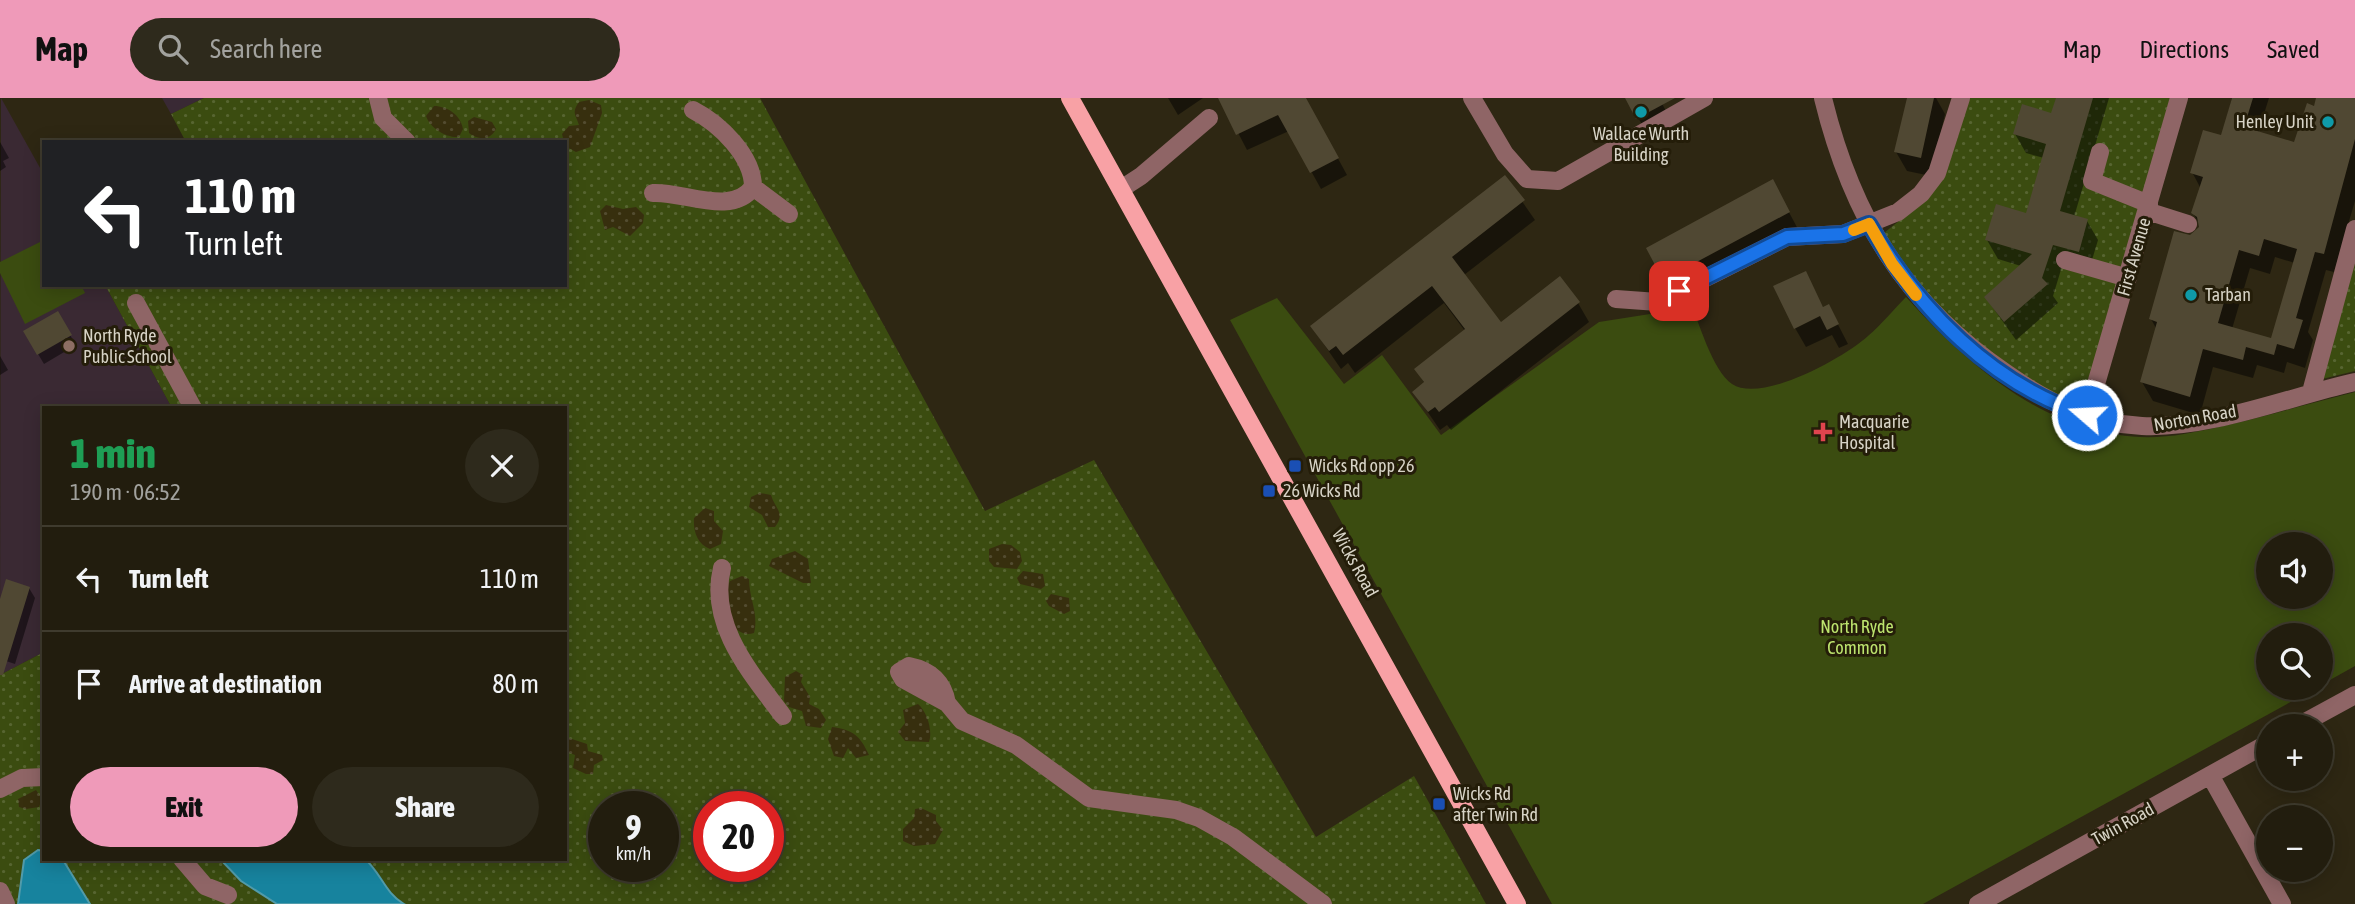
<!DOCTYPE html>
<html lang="en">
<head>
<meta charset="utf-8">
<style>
  body { margin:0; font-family:"Asap Condensed",sans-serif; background:#2e2a1c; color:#f1f3f6; height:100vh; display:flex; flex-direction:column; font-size:26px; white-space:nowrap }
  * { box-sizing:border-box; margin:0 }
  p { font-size:23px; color:#a2a29e }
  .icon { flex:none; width:38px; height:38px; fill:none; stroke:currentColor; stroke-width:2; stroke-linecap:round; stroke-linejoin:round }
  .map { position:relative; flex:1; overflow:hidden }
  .panel { position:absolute; left:42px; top:308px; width:525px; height:455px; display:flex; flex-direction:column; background:#221d0e; border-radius:0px; box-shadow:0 4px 18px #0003,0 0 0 2px #3f3b2e }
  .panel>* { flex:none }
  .guide { position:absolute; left:42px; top:42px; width:525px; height:147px; border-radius:0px; box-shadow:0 4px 18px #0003,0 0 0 2px #3f3b2e; background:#202124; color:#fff; overflow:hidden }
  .buttons { position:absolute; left:2256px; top:434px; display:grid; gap:14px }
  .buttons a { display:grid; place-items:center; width:77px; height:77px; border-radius:50%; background:#221d0e; box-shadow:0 4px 18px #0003,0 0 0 2px #3f3b2e; font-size:35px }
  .speed { position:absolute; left:588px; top:693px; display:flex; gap:14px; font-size:35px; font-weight:700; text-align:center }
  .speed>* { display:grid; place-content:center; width:91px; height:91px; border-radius:50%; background:#221d0e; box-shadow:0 4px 18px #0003,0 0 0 2px #3f3b2e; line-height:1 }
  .speed small { font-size:18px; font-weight:400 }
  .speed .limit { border:10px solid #d22; background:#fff; color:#111 }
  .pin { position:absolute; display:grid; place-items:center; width:60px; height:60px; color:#fff; margin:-30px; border-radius:14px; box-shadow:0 4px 10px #0006 }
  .me { position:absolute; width:77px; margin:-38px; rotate:289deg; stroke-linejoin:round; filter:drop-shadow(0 0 5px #0008) }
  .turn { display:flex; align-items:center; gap:24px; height:147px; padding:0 28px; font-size:32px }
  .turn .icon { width:91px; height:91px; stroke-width:2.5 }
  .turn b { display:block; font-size:49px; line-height:60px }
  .round { display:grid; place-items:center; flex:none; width:74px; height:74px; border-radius:37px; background:#2e2a1c }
  .head { display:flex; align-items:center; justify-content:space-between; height:119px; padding:0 28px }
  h1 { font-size:42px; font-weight:800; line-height:52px; color:#1e9e55 }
  .primary-button { display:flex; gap:14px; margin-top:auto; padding:14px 28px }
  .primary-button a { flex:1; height:80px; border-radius:42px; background:#ef9ab9; color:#111; font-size:28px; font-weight:800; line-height:80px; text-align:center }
  .primary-button a+a { background:#2e2a1c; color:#f1f3f6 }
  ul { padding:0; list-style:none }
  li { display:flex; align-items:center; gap:21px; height:105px; padding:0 28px; border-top:2px solid #3f3b2e }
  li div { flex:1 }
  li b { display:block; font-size:26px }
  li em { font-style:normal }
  header { display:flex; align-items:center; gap:42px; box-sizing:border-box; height:98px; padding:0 35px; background:#ef9ab9; color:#111 }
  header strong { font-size:33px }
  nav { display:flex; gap:38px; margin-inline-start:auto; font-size:24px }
  .search { width:490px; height:63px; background:#2e2a1c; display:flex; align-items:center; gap:18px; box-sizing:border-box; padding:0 24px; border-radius:38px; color:#a2a29e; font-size:26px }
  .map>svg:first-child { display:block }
  .commercial { fill:#392934 }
  .education { fill:#3a2933 }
  .grass { fill:url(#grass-dots); fill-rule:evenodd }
  .sand { fill:url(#sand-dots) }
  .green { fill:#3b4c10; fill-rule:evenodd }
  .water { fill:#17839e; stroke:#519baa; stroke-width:2 }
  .shadow { fill:#0007; fill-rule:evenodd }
  .building { fill:#504833; fill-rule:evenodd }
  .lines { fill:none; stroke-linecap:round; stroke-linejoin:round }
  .minor { stroke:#8f6566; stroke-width:18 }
  .major { stroke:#f8a1a5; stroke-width:18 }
  .route-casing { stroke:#114b97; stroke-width:18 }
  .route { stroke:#1a73e8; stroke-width:12 }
  .slow { stroke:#f59e0b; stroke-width:12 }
  .culture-dot { fill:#0f9aa8; stroke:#241d09; stroke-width:2.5 }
  .education-dot { fill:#8d6e63; stroke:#241d09; stroke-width:2.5 }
  .health-dot { fill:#e0444e; stroke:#241d09; stroke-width:2.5 }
  .transit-dot { fill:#1a4fb4; stroke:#241d09; stroke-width:2.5 }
  .labels { text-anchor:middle; stroke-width:6; stroke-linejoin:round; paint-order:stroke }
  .poi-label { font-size:18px; fill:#d7d3c6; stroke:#241d09; text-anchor:start }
  .street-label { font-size:18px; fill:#d7d3c6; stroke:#241d09 }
  .park-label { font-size:18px; fill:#bde46e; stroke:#241d09 }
</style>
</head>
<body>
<header>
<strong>Map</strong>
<div class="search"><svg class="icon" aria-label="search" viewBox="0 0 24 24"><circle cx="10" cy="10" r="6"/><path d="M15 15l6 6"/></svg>Search here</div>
<nav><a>Map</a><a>Directions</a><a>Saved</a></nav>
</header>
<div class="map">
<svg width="2355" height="806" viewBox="0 0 2355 806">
  <defs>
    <pattern id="grass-dots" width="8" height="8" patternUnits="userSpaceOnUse" patternTransform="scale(1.75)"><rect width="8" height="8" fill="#3b4c10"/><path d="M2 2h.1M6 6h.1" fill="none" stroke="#576531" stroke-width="1.8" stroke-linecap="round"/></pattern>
    <pattern id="sand-dots" width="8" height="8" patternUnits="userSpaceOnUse" patternTransform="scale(1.75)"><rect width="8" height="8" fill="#372f0e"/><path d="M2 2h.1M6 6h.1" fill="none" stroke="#534c30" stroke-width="1.8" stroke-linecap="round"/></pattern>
  </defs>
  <rect width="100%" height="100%" fill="#2e2713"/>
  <path class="commercial" d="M162 0H204L171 16Z"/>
  <path class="education" d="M1 0 44 77V187H105L172 310H44V554L0 577Z"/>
  <path class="grass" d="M204 0H760L985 413 1094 362 1316 739 1414 678 1486 806H0V577L44 554V761H565V310H172L105 187H565V44H186L171 16ZM604 709H663V768H604ZM709 709H768V768H709Z
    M1969 0H2170L2089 284 2076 300 2054 298 1959 232 1891 153 1884 135 1920 106Z
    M2355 164V273L2322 281Z"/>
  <path class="sand" d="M589 2 601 7 602 15 590 49 576 54 565 48 562 36 569 28 579 27C576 17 571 15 579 4Z
    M434 8C447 8 461 17 463 31L459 39C446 40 430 30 426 18Z
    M474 19 492 24 496 31C490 43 478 42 469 35L468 23Z
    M606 107 623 111 636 109 644 117 643 125 630 138 613 129 605 132 600 113Z
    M760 395 771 397C775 411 786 415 775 429H768L762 417 749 409 751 399Z
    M705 410 714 413V423L723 433 721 446 710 451C697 446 693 433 694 420Z
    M1002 446 1011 447 1020 454 1022 463 1017 471 994 469 989 463V451Z
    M795 453 808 461 811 485H803L769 468 772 461Z
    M1023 473 1043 476 1045 488 1041 491 1020 486 1017 480Z
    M742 478 749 481C749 500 759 516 754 535 728 543 722 499 730 483Z
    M1051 496 1069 500 1070 513 1064 516 1049 508 1046 503Z
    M796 573 803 577 801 584 810 599 809 606 819 611 826 622 821 630 806 628 802 613 789 609 784 603 785 579Z
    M918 606C927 614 933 632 929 644L905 643 898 634 905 625 903 612Z
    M832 629C854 632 860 638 869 657L856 660 848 650 843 660 834 658 828 641Z
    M569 640 587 646 588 653 602 657 603 662 594 667 593 676H586L573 670 575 657 565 653V643Z
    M36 692 42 701 39 709 26 711 19 709 18 701Z
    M921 710 936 717V723L943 732 935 746 914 748 903 743V731L914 720 915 711Z"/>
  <path class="green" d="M44 142V187H81L85 195 25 226 0 175V164Z
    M1906 199C1977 277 2070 356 2184 336 2242 326 2299 308 2355 294V568L2321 587 2320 537H2268V590H2316L1923 806H1552L1230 222 1277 200 1344 286 1382 257 1441 337 1599 224 1650 216 1673 210 1689 201C1699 224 1712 272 1732 286 1762 306 1845 259 1868 238 1882 226 1893 212 1906 199ZM2268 446H2320V499H2268Z"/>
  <path class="water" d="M38 752 44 753V761L63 762 90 806H18L24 762Z
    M220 761H365C381 775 385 795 404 806H277L241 783Z"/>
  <path class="shadow" d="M1168 0H1203L1178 17Z
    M1220 0H1305L1347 77 1321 91 1289 33 1247 52Z
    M1627 0H1659L1673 26 1649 39Z
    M1908 0H1936L1945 16 1931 78 1907 73 1896 54Z
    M2058 0H2109L2074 119 2087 123 2098 142 2089 172 2063 165 2053 198 2058 205 2016 242 1986 200 2021 168 1998 161 1987 142 2027 117 2044 60 2026 55 2015 36 2052 17Z
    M2232 0H2269L2258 35 2296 46 2318 0H2355V103L2334 174 2326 172 2308 234 2313 242 2305 270 2287 264 2284 275 2257 267 2253 280 2213 269 2200 317 2153 303 2142 284 2157 232 2151 221 2190 139 2201 129 2193 115 2201 91 2192 74 2222 39ZM2275 159 2295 165 2272 242 2232 231 2250 170 2270 176Z
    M0 44 9 60 3 63 6 69 0 73Z
    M1505 79 1535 122 1464 177 1501 226 1578 205 1589 224 1451 332 1447 327 1440 332 1414 294 1425 286 1416 271 1465 233 1444 205 1355 275 1348 265 1341 271 1312 229Z
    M1783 103 1799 133 1675 200 1648 151Z
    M1805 175 1824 211 1829 209 1848 246 1839 250 1832 237 1806 249 1795 230Z
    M57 215 76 247 44 266 25 234Z
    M0 258 8 272 0 277Z
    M29 490 35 500 15 566 0 561V507Z"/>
  <path class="building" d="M1218 0H1306L1339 60 1310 75 1278 17 1236 37Z
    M1625 0H1675L1636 21Z
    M1907 0H1934L1921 60 1894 54Z
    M2056 0H2093L2060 113 2088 121 2079 154 2053 147 2042 180 2048 186 2004 224 1984 199 2032 156 1985 142 1996 106 2026 115 2046 46 2013 36 2022 6 2051 15Z
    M2232 0H2253L2244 29 2294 44 2307 5 2314 8 2316 0H2355V41L2324 156 2315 154 2296 220 2303 222 2294 251 2277 246 2274 257 2246 249 2243 262 2203 251 2190 299 2140 284 2157 224 2149 221 2174 133 2190 137 2199 129 2197 119 2191 115 2203 79 2190 75 2203 32 2221 37ZM2264 141 2297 151 2271 240 2218 225 2239 152 2259 158Z
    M1505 77 1525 102 1452 159 1501 224 1560 178 1580 204 1439 314 1435 309 1428 314 1412 294 1424 284 1414 271 1465 231 1432 188 1343 257 1336 248 1329 253 1310 228Z
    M1773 81 1790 114 1663 182 1646 150Z
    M1806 173 1823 209 1829 206 1839 226 1827 232 1820 218 1794 231 1773 188Z
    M58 213 72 237 37 257 23 233Z
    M6 481 30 489 3 577H0V501Z"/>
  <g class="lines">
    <path class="minor" d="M378 0 383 20 407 44
      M1472 0 1505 56 1527 81 1558 83 1704 0
      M1823 0C1852 119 1905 206 2006 275 2047 304 2091 326 2142 328 2211 331 2288 299 2355 284
      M2100 54 2092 83 2149 106
      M753 89 789 116
      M1121 91 1141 78 1209 20
      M653 95C683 93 732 119 753 89 753 58 720 26 693 12
      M2147 113 2188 126
      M2065 162 2128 180
      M1616 201 1658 204 1787 139 1843 136 1898 114 1921 96 1937 75 1961 0
      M136 205 193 310
      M2311 294 2355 131
      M2087 317 2179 0
      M722 470C708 527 751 575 783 618
      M909 568C929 572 943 583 947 605L903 581 899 574Z
      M947 605 962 623 1016 647 1089 700 1176 712 1199 720 1233 739 1323 806
      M2298 628 2355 597
      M2210 677 2282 806
      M0 691 22 680 44 679
      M182 761 205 788 228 797
      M0 793 6 806
      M1978 806 2268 645"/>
    <path class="major" d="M1070 0 1517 806"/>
  </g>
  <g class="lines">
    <g class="route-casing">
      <path id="route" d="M1679 193 1787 139 1843 136 1869 126C1918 211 1992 287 2087 317"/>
    </g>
    <use href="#route" class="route"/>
    <path class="slow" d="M1854 132 1869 126 1892 166 1916 197"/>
  </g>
  <g class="culture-dot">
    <circle cx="1641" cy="14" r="7"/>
    <circle cx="2328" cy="24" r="7"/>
    <circle cx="2191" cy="197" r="7"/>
  </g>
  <circle class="education-dot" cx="69" cy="248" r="7"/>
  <path class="health-dot" d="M1819.5 323.5h7v7h7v7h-7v7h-7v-7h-7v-7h7z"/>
  <g class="transit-dot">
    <rect x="1288" y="361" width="14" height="14" rx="3.5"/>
    <rect x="1262" y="386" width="14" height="14" rx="3.5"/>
    <rect x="1432" y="699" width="14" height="14" rx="3.5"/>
  </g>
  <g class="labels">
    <g class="poi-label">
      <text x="2314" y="30" text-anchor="end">Henley Unit</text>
      <text x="1641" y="42" text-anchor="middle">Wallace Wurth<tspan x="1641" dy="21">Building</tspan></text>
      <text x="2205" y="203">Tarban</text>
      <text x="83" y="244">North Ryde<tspan x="83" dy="21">Public School</tspan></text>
      <text x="1839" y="330">Macquarie<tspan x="1839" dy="21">Hospital</tspan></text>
      <text x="1309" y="374">Wicks Rd opp 26</text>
      <text x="1283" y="399">26 Wicks Rd</text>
      <text x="1453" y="702">Wicks Rd<tspan x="1453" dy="21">after Twin Rd</tspan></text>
    </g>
    <g class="street-label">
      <text transform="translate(2134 159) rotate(-74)" y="6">First Avenue</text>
      <text transform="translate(2195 320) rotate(-10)" y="6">Norton Road</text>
      <text transform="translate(1355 465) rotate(61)" y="6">Wicks Road</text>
      <text transform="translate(2123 726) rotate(-29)" y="6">Twin Road</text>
    </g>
    <g class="park-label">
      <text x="1857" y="535">North Ryde<tspan x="1857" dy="21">Common</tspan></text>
    </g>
  </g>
</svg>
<div class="buttons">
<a><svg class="icon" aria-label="sound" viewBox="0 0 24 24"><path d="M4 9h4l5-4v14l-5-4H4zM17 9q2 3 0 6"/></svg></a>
<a><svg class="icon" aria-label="search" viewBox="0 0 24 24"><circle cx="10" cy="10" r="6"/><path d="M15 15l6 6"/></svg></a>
<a>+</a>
<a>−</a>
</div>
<div class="speed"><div>9<small>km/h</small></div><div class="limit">20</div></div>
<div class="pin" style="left:1679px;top:193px;background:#d93025"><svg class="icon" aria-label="arrive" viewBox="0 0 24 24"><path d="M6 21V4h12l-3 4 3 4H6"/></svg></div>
<svg class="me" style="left:2087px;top:317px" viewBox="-20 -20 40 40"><circle r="17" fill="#1a73e8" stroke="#fff" stroke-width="3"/><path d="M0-11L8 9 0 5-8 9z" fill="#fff"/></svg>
<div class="guide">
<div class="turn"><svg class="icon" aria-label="left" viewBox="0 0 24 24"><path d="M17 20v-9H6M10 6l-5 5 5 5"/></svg><div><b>110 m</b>Turn left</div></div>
</div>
<section class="panel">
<div class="head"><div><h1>1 min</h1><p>190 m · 06:52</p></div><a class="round"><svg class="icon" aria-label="close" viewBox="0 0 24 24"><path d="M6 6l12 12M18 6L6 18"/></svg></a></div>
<ul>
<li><svg class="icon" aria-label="left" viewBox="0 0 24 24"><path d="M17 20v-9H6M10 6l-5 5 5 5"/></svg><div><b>Turn left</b></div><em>110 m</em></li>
<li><svg class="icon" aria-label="arrive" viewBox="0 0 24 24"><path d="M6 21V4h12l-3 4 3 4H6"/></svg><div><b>Arrive at destination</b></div><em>80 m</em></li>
</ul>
<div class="primary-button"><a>Exit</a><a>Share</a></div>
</section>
</div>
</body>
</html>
